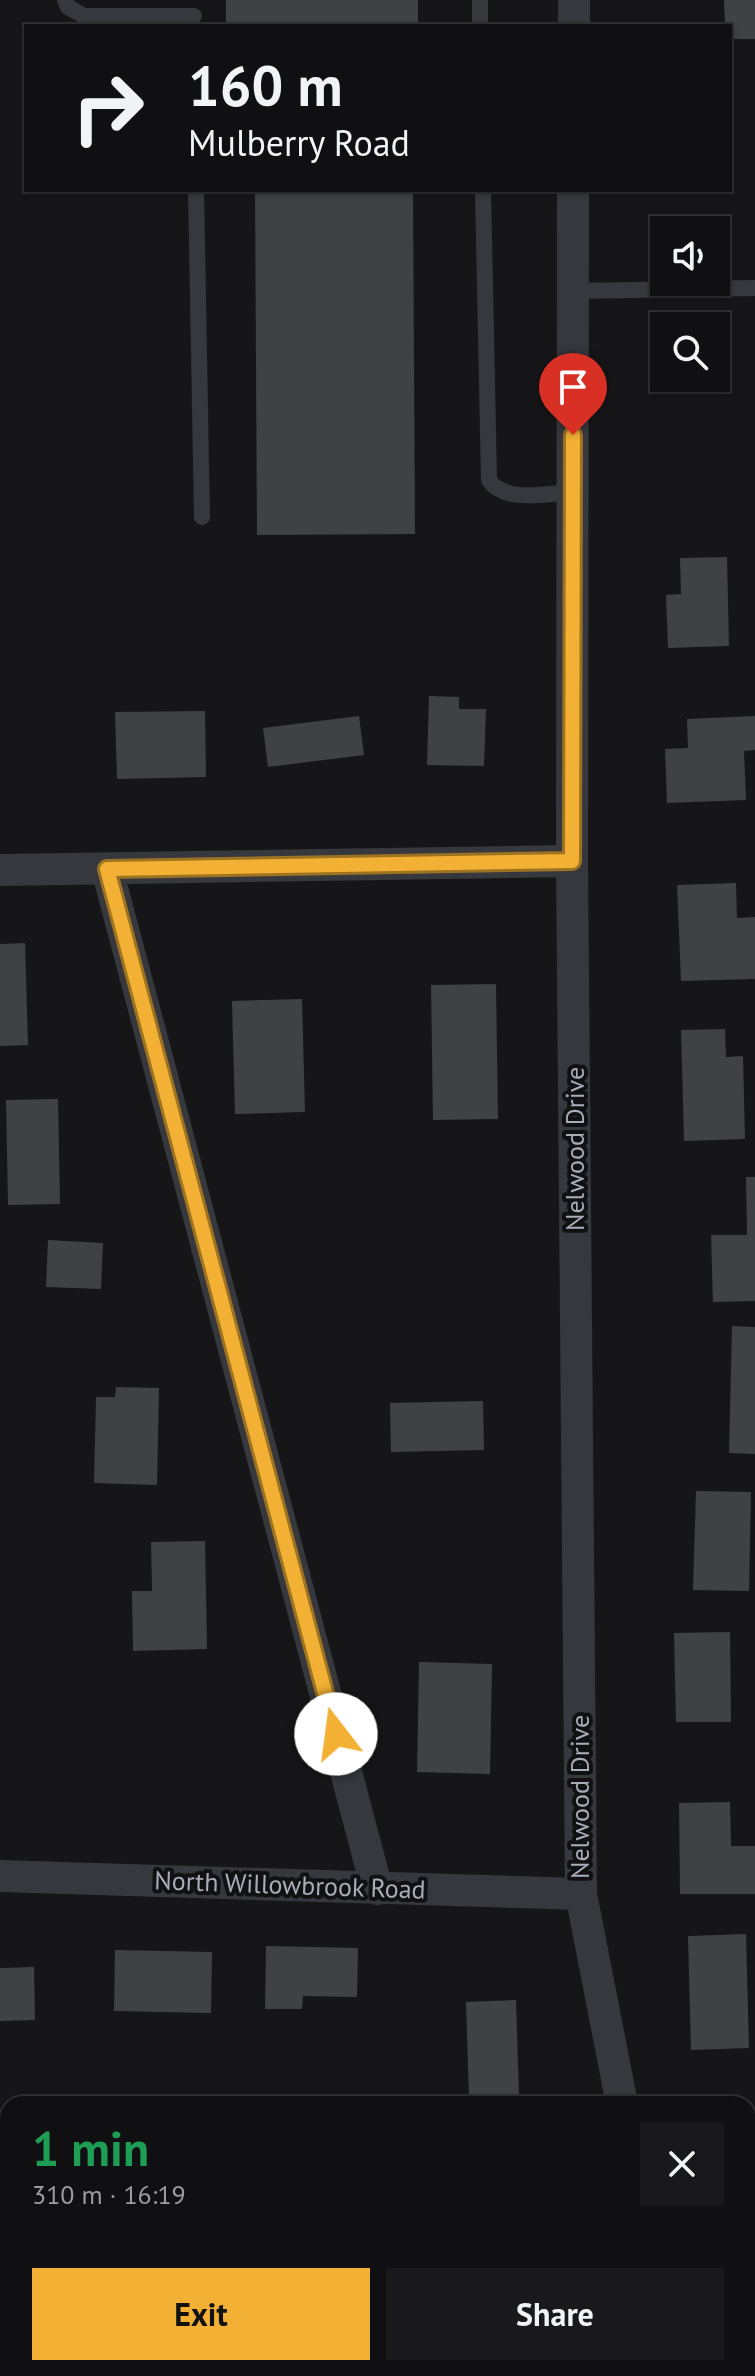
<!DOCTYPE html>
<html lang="en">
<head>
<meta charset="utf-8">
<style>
  body { margin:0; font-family:"PT Sans",sans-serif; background:#19191b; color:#f1f3f6; height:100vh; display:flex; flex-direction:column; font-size:30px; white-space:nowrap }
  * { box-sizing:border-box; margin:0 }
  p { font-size:26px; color:#9c9d9f }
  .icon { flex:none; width:44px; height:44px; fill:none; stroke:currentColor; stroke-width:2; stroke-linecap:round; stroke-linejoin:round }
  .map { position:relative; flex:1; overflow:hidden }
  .panel { position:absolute; left:0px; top:2096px; width:756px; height:280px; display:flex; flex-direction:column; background:#101012; border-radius:24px 24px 0 0; box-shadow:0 2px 6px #0004,0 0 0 2px #303032 }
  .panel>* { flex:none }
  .guide { position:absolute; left:24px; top:24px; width:708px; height:168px; border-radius:0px; box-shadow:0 2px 6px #0004,0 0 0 2px #303032; background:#101012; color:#f1f3f6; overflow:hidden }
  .buttons { position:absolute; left:650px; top:216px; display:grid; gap:16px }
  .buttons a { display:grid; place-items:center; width:80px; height:80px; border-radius:0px; background:#101012; box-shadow:0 2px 6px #0004,0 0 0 2px #303032; font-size:40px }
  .pin { position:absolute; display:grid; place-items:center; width:68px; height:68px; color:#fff; margin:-82px -34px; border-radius:50% 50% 50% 0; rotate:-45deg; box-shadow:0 0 8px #0007 }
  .pin .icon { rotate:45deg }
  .me { position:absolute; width:88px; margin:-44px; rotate:345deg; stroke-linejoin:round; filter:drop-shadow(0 0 6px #0008) }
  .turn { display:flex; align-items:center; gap:28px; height:168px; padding:0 32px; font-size:36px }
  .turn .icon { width:104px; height:104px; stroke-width:2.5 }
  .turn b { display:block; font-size:56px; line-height:68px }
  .round { display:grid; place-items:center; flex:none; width:84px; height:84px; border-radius:0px; background:#19191b }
  .headline { display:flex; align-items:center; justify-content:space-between; height:136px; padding:0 32px }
  h1 { font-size:48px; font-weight:700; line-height:60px; color:#1e9e55 }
  .primary-button { display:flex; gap:16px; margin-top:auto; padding:16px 32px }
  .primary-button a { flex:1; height:92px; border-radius:0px; background:#f2b134; color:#111; font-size:32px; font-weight:700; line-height:92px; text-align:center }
  .primary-button a+a { background:#19191b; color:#f1f3f6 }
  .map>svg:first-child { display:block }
  .building { fill:#404145 }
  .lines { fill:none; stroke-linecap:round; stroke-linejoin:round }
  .lane { stroke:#37383d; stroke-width:16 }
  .street { stroke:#37383d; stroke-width:32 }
  .route-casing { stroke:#9d7322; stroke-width:20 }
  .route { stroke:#f2b134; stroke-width:14 }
  .labels { text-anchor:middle; stroke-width:8; stroke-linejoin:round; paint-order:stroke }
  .street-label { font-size:26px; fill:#a8adb8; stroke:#111113 }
</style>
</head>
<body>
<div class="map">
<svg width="755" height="2376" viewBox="0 0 755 2376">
  <rect width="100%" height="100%" fill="#161618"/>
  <path class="building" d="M226 0H418V26H226Z
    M724 0H755V39H730V26H725Z
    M255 190H413L415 534 257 535Z
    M727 557 729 646 668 648 666 595 681 594 680 558Z
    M429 696 459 697V709H486L484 766 427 765Z
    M205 711 206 777 117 779 115 712Z
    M359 716 364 755 268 767 263 728Z
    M755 716V750L744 751 746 800 667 803 665 749 688 748 687 719Z
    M736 883 737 918 755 917V979L681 981 677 885Z
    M25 943 28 1045 0 1046V944Z
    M496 984 498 1119 433 1120 431 985Z
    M302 999 305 1112 235 1114 232 1001Z
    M725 1029 726 1057 743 1056 745 1139 684 1141 681 1030Z
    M58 1099 60 1204 8 1205 6 1100Z
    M746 1177H755V1301L713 1302 711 1235H747Z
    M48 1240 103 1243 101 1289 46 1287Z
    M732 1326 755 1327V1454L729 1453Z
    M116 1387 159 1388 157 1485 94 1483 96 1397H115Z
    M483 1401 484 1450 391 1452 390 1403Z
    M696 1491 751 1492 749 1591 693 1590Z
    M205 1541 207 1649 133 1651 132 1591H152L151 1542Z
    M730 1632 731 1722H676L674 1633Z
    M419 1662 492 1664 490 1774 417 1772Z
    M730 1802 731 1846H755V1894H680L679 1803Z
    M746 1934 749 2048 691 2050 688 1936Z
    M266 1946 358 1948 357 1997 303 1996 302 2009H265Z
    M115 1950 212 1952 211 2013 114 2011Z
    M34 1967 35 2020 0 2021V1968Z
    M516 2000 519 2095 469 2097 466 2002Z"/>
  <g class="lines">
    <path class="lane" d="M65 0 68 7 84 16H194
      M480 0V26
      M196 190 202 517
      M483 190 489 480C505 504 548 493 573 492
      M573 291 755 288"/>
    <path class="street" d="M574 26V0
      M573 190 572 861 581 1894 622 2104
      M107 869 377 1889
      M0 870 572 861
      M0 1876 581 1894
      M748 2301 755 2311"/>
  </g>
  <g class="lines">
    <g class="route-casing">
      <path id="route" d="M336 1734 107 869 572 861 573 435"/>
    </g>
    <use href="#route" class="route"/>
  </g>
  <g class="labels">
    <g class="street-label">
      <text transform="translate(575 1149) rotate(-90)" y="9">Nelwood Drive</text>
      <text transform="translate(580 1797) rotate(-90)" y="9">Nelwood Drive</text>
      <text transform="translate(290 1885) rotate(2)" y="9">North Willowbrook Road</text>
    </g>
  </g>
</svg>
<div class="buttons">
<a><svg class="icon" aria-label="sound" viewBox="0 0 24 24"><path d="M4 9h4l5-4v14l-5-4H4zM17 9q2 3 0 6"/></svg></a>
<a><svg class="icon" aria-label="search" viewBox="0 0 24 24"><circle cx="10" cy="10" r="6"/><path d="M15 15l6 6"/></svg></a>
</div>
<div class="pin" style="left:573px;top:435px;background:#d93025"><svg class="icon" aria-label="arrive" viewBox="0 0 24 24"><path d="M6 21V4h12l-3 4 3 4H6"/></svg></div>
<svg class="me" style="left:336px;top:1734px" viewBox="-20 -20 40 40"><circle r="19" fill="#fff"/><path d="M0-13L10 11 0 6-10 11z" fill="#f2b134"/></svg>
<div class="guide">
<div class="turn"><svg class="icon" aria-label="right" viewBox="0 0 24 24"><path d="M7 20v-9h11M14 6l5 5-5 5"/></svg><div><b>160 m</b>Mulberry Road</div></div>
</div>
<section class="panel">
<div class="headline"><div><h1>1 min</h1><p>310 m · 16:19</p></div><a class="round"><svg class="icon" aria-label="close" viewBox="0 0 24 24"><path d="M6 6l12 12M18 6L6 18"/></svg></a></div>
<div class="primary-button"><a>Exit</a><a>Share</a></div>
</section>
</div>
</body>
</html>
